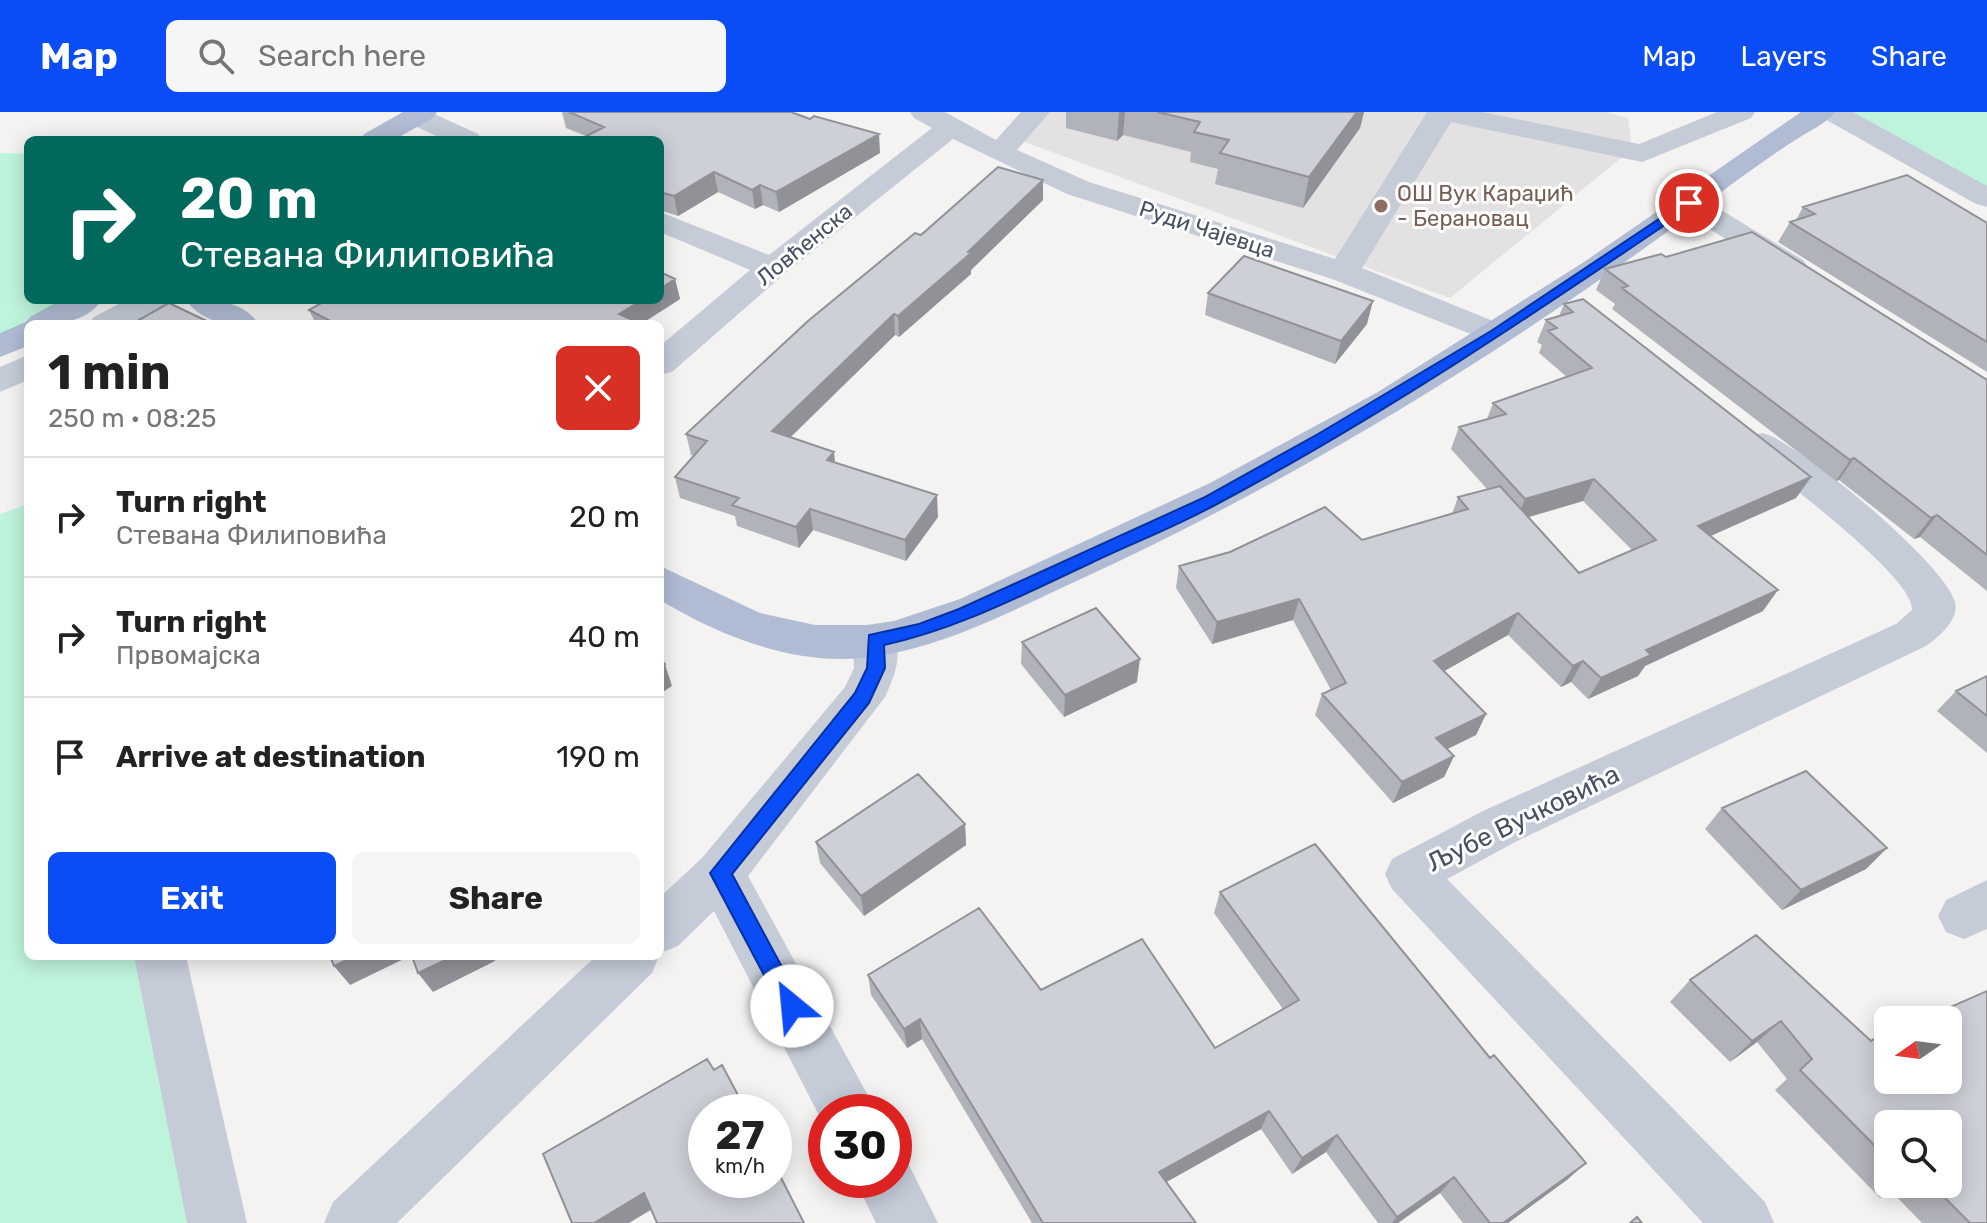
<!DOCTYPE html>
<html lang="en">
<head>
<meta charset="utf-8">
<style>
  body { margin:0; font-family:Rubik,sans-serif; background:#f6f6f6; color:#222; height:100vh; display:flex; flex-direction:column; font-size:30px; white-space:nowrap }
  * { box-sizing:border-box; margin:0 }
  p { font-size:26px; color:#767676 }
  .icon { flex:none; width:44px; height:44px; fill:none; stroke:currentColor; stroke-width:2; stroke-linecap:round; stroke-linejoin:round }
  .map { position:relative; flex:1; overflow:hidden }
  .side { position:absolute; left:24px; top:208px; width:640px; height:640px; display:flex; flex-direction:column; background:#fff; border-radius:12px; box-shadow:0 4px 20px #0003 }
  .side>* { flex:none }
  .hud { position:absolute; left:24px; top:24px; width:640px; height:168px; border-radius:12px; box-shadow:0 4px 20px #0003; background:#00695c; color:#fff; overflow:hidden }
  .needle { width:52px; rotate:256deg }
  .controls { position:absolute; left:1874px; top:894px; display:grid; gap:16px }
  .controls a { display:grid; place-items:center; width:88px; height:88px; border-radius:12px; background:#fff; box-shadow:0 4px 20px #0003; font-size:40px }
  .speed { position:absolute; left:688px; top:982px; display:flex; gap:16px; font-size:40px; font-weight:700; text-align:center }
  .speed>* { display:grid; place-content:center; width:104px; height:104px; border-radius:50%; background:#fff; box-shadow:0 4px 20px #0003; line-height:1 }
  .speed small { font-size:20px; font-weight:400 }
  .speed .limit { border:12px solid #d22; background:#fff; color:#111 }
  .pin { position:absolute; display:grid; place-items:center; width:68px; height:68px; color:#fff; margin:-34px; border:4px solid #fff; border-radius:50%; box-shadow:0 2px 8px #0007 }
  .me { position:absolute; width:88px; margin:-44px; rotate:332deg; stroke-linejoin:round; filter:drop-shadow(0 0 6px #0008) }
  .turn { display:flex; align-items:center; gap:28px; height:168px; padding:0 24px; font-size:36px }
  .turn .icon { width:104px; height:104px; stroke-width:2.5 }
  .turn b { display:block; font-size:56px; line-height:68px }
  .round { display:grid; place-items:center; flex:none; width:84px; height:84px; border-radius:12px; background:#f6f6f6 }
  .overview { display:flex; align-items:center; justify-content:space-between; height:136px; padding:0 24px }
  h1 { font-size:48px; font-weight:700; line-height:60px }
  .cta { display:flex; gap:16px; margin-top:auto; padding:16px 24px }
  .cta a { flex:1; height:92px; border-radius:12px; background:#0a4cf6; color:#fff; font-size:32px; font-weight:700; line-height:92px; text-align:center }
  .cta a+a { background:#f6f6f6; color:#222 }
  ul { padding:0; list-style:none }
  li { display:flex; align-items:center; gap:24px; height:120px; padding:0 24px; border-top:2px solid #e0e0e0 }
  li div { flex:1 }
  li b { display:block; font-size:30px }
  li em { font-style:normal }
  header { display:flex; align-items:center; gap:48px; box-sizing:border-box; height:112px; padding:0 40px; background:#0a4cf6; color:#fff }
  header strong { font-size:38px }
  nav { display:flex; gap:44px; margin-inline-start:auto; font-size:28px }
  .search { width:560px; height:72px; background:#f6f6f6; display:flex; align-items:center; gap:20px; box-sizing:border-box; padding:0 28px; border-radius:12px; color:#767676; font-size:30px }
  .map>svg:first-child { display:block }
  .education { fill:#e3e1e1 }
  .green { fill:#bff4dc }
  .lines { fill:none; stroke-linecap:round; stroke-linejoin:round }
  .minor { fill:#c5ccd8; fill-rule:evenodd }
  .major { fill:#b0bcd3; fill-rule:evenodd }
  .wall { fill:#b1b3ba; fill-rule:evenodd }
  .shaded-wall { fill:#909297 }
  .building { fill:#ced0d8; stroke:#909297; stroke-width:2 }
  .route { fill:#0a4cf6; stroke:#0631a0; stroke-width:2 }
  .education-dot { fill:#8d6e63; stroke:#fff; stroke-width:3 }
  .labels { text-anchor:middle; stroke-width:6; stroke-linejoin:round; paint-order:stroke }
  .far-education-label { font-size:22px; fill:#785e54; stroke:#fff; text-anchor:start }
  .far-street-label { font-size:22px; fill:#485162; stroke:#fff }
  .street-label { font-size:26px; fill:#485162; stroke:#fff }
</style>
</head>
<body>
<header>
<strong>Map</strong>
<div class="search"><svg class="icon" aria-label="search" viewBox="0 0 24 24"><circle cx="10" cy="10" r="6"/><path d="M15 15l6 6"/></svg>Search here</div>
<nav><a>Map</a><a>Layers</a><a>Share</a></nav>
</header>
<div class="map">
<svg width="1987" height="1111" viewBox="0 0 1987 1111">
  <rect width="100%" height="100%" fill="#f5f2f2"/>
  <path class="education" d="M1050 0H1607L1628 6 1632 37 1450 186 1022 29Z"/>
  <path class="green" d="M1833 0H1987V86Z
    M0 41 28 42V188H85L41 212H28L0 235Z
    M28 392V844H160L217 1111H0V402Z"/>
  <g class="lines">
    <path class="minor" d="M405 0H430L478 22 482 28H445L406 10 402 4Z
      M910 0H945L996 28 1021 0H1050L1017 38 1089 70 1335 147 1427 0H1482L1639 32 1717 0H1755L1751 6 1642 50 1451 10 1362 156 1508 215 1513 222 1508 229 1496 232 1332 167 1067 82 953 27 783 163 672 260 660 263V234L750 158 660 120V100L769 143 932 16 914 6Z
      M1819 0H1853L1987 74V95L1976 92 1823 6Z
      M1689 82 1700 85 1803 148 1808 155 1803 162 1792 165 1781 162 1678 97 1674 91 1678 85Z
      M126 188H168C150 214 117 212 89 212L94 205Z
      M28 243V268L0 280V255Z
      M1763 321C1800 331 1945 452 1955 490 1960 507 1938 526 1926 534L1517 729 1447 767 1765 1090 1774 1111H1703L1392 777 1385 762 1392 747 1483 699 1896 512 1912 498C1916 467 1778 364 1750 342L1744 333 1750 324Z
      M875 512 890 517C904 541 896 561 885 585L748 764 877 1000H826V1017L714 799 678 834 660 841V785L702 746 845 575 854 556 853 528 860 517Z
      M1987 768V817L1964 827 1946 820 1938 804 1946 788Z
      M134 844H186L247 1111H187Z
      M596 844H659L652 861 397 1111H324L333 1090Z
      M894 1042 906 1047 938 1111H876L855 1068H894Z"/>
    <path class="major" d="M403 0H437L433 6 394 28H360L364 22Z
      M1801 0H1835C1826 12 1809 19 1797 27 1776 40 1756 55 1736 69 1532 223 1315 359 1083 466 1015 497 946 535 870 545 798 555 721 525 660 488V454L760 501 815 513H867L894 509 960 487 1210 371 1378 280 1584 150Z
      M61 188H102C84 213 55 212 28 212V234L0 245V221L26 210 30 205Z
      M186 188C214 188 241 187 259 212 231 212 205 214 186 188Z"/>
  </g>
  <path class="wall" d="M562 0H791L880 41 779 100 763 93 755 97 718 80 678 104 660 98V28L586 24 566 16Z
    M1066 0H1364L1360 16 1303 96 1215 72 1218 57 1190 50 1191 40 1123 23 1117 29 1066 16Z
    M1043 68V88L971 158V162L899 225 895 223 791 325 835 351 938 405 906 449 813 418 799 436 737 414 735 404 680 386 675 365 694 344 691 343 686 322 921 123Z
    M1803 95 1987 111V260L1778 130 1790 110 1796 108Z
    M1666 145 1987 268V479L1920 425 1914 427 1839 368 1836 369 1612 197 1615 192 1596 178 1605 157Z
    M675 167 680 187 641 212H316L309 198Z
    M1208 181 1367 212 1335 252 1205 203Z
    M1564 192 1811 365 1796 386 1711 424 1763 499 1645 554 1638 564 1588 587 1571 570 1561 575 1508 523 1444 559 1486 602 1476 623 1447 637 1454 644 1444 665 1393 691 1315 603 1322 582 1331 578 1293 508 1212 532 1176 476 1179 454 1362 428 1452 402 1458 385 1488 378 1451 337 1459 315 1487 307 1493 291 1567 265 1539 241 1542 233 1537 230 1546 208 1559 204ZM1583 389 1632 438 1579 461 1528 405Z
    M1022 530 1137 570 1064 605 1021 552Z
    M1987 564V641L1937 599 1956 579Z
    M1722 696 1887 736 1866 757 1782 798 1705 717Z
    M965 712 966 733 864 804 820 751 816 730Z
    M1220 780 1568 1067 1508 1111H1463L1440 1081 1398 1111H1378L1326 1040 1292 1062 1261 1017 1166 1070 1196 1111H1032L922 927 907 936 871 883 868 863 1041 878 1215 936 1283 897 1214 801Z
    M1756 823 1987 1111H1922L1891 1079 1880 1086 1775 978 1787 967 1757 930 1730 950 1670 890 1690 868ZM1888 1012 1948 1072H1888Z"/>
  <path class="shaded-wall" d="M1119 0H1125L1123 23 1117 29Z
    M1357 0H1364L1360 16 1303 96 1309 65Z
    M879 22 880 41 779 100 776 80Z
    M714 60 718 80 678 104 674 84Z
    M1043 68V88L971 158V162L899 225 898 204 968 140Z
    M760 73 763 93 755 97 752 78Z
    M675 167 680 187 641 212H622L619 202 642 188H660V177Z
    M1373 189 1367 212 1335 252 1341 229Z
    M894 202 895 223 775 340 772 319Z
    M834 340 836 361 827 348Z
    M1854 346 1839 368 1836 369 1850 348Z
    M1811 365 1796 386 1685 435 1698 414Z
    M1594 367 1583 389 1516 409 1525 387Z
    M937 383 938 405 906 449 905 428Z
    M810 397 813 418 799 436 796 415Z
    M1937 403 1920 425 1914 427 1931 406Z
    M1778 478 1763 499 1645 554 1638 564 1588 587 1601 566 1646 538Z
    M1299 487 1293 508 1212 532 1217 510Z
    M1518 501 1508 523 1425 570 1434 549Z
    M1140 547 1137 570 1064 605 1065 583Z
    M1583 549 1571 570 1561 575 1573 554Z
    M665 552 672 574 660 582V555Z
    M1486 602 1476 623 1427 647 1436 626Z
    M1454 644 1444 665 1393 691 1402 670Z
    M965 712 966 733 864 804 861 784Z
    M1887 736 1866 757 1782 798 1801 778Z
    M355 844H410L350 873 334 854Z
    M454 844H493L495 849 433 880 418 861Z
    M920 907 922 927 907 936 904 917Z
    M1781 909 1757 930 1730 950 1752 929Z
    M1269 999 1261 1017 1154 1077 1159 1060Z
    M1337 1023 1326 1040 1292 1062 1302 1046Z
    M1586 1051 1568 1067 1508 1111H1503Z
    M1454 1065 1440 1081 1398 1111H1392L1397 1105Z
    M644 1081 654 1096 629 1111H594Z"/>
  <path class="building" d="M569 0H791L810 7 814 4 879 22 776 80 760 73 752 78 714 60 674 84 660 80V28H579L604 15Z
    M1157 0H1357L1309 65 1220 41 1229 28 1194 20 1200 10Z
    M998 55 1043 68 968 140 971 141 898 204 894 202 772 319 834 340 827 348 937 383 905 428 810 397 796 415 732 393 739 386 675 365 707 329 686 322 808 209 915 121 921 123Z
    M1907 63 1987 111V230L1790 110 1815 102 1803 95Z
    M1752 120 1987 268V443L1937 403 1931 406 1854 346 1850 348 1622 176 1628 174 1605 157 1661 142 1666 145Z
    M1244 144 1373 189 1341 229 1208 181Z
    M660 160 675 167 660 177Z
    M1583 187 1811 365 1698 414 1778 478 1646 538 1651 543 1601 566 1583 549 1573 554 1518 501 1434 549 1486 602 1436 626 1454 644 1402 670 1322 582 1346 571 1299 487 1217 510 1179 454 1230 440 1325 395 1362 428 1468 397 1458 385 1500 374 1579 461 1656 428 1594 367 1525 387 1459 315 1506 302 1493 291 1592 256 1548 219 1557 216 1546 208 1573 200 1564 192Z
    M327 188H642L619 202 633 208 628 212H336L309 198Z
    M169 191 213 212H132Z
    M1096 496 1140 547 1065 583 1022 530Z
    M660 547 665 552 660 555Z
    M1987 564V604L1956 579Z
    M1806 659 1887 736 1801 778 1722 696Z
    M918 662 965 712 861 784 816 730Z
    M1315 732 1490 946 1494 943 1586 1051 1503 1111H1490L1454 1065 1397 1105 1337 1023 1302 1046 1269 999 1159 1060 1196 1111H1043L920 907 904 917 868 863 979 796 1041 878 1142 827 1215 936 1299 888 1220 780Z
    M1756 823 1871 929 1888 917V968H1948V908H1900L1917 896 1928 905 1987 879V1111H1970L1931 1072H1948V1012H1888V1047L1800 958 1812 947 1781 909 1752 929 1690 868Z
    M330 844H355L334 854Z
    M412 844H454L418 861Z
    M707 947 714 958 722 953 747 1000H706V1068H774V1052L804 1111H657L644 1081 594 1111H572L543 1042Z
    M1637 1105 1642 1111H1630Z"/>
  <path class="route" d="M1689 87 1695 91 1693 94C1538 199 1383 304 1217 392 1177 414 1133 431 1091 451 1024 482 958 517 884 533L885 556 869 591 732 762 803 894 799 901 792 904 784 901 710 761 855 581 867 556 869 523 919 512 959 497 1203 386 1318 322 1491 219Z"/>
  <circle class="education-dot" cx="1381" cy="94" r="8"/>
  <g class="labels">
    <g class="far-education-label">
      <text x="1397" y="89">ОШ Вук Караџић<tspan x="1397" dy="25">- Берановац</tspan></text>
    </g>
    <g class="far-street-label">
      <text transform="translate(1207 117) rotate(18)" y="8">Руди Чајевца</text>
      <text transform="translate(804 132) rotate(-39)" y="8">Ловћенска</text>
    </g>
    <g class="street-label">
      <text transform="translate(1523 706) rotate(-26)" y="9">Љубе Вучковића</text>
    </g>
  </g>
</svg>
<div class="controls">
<a><svg class="needle" viewBox="-14 -14 28 28"><path d="M0-13l5 13h-10z" fill="#e53935"/><path d="M0 13l5-13h-10z" fill="#767676"/></svg></a>
<a><svg class="icon" aria-label="search" viewBox="0 0 24 24"><circle cx="10" cy="10" r="6"/><path d="M15 15l6 6"/></svg></a>
</div>
<div class="speed"><div>27<small>km/h</small></div><div class="limit">30</div></div>
<div class="pin" style="left:1689px;top:91px;background:#d93025"><svg class="icon" aria-label="arrive" viewBox="0 0 24 24"><path d="M6 21V4h12l-3 4 3 4H6"/></svg></div>
<svg class="me" style="left:792px;top:894px" viewBox="-20 -20 40 40"><circle r="19" fill="#fff"/><path d="M0-13L10 11 0 6-10 11z" fill="#0a4cf6"/></svg>
<div class="hud">
<div class="turn"><svg class="icon" aria-label="right" viewBox="0 0 24 24"><path d="M7 20v-9h11M14 6l5 5-5 5"/></svg><div><b>20 m</b>Стевана Филиповића</div></div>
</div>
<section class="side">
<div class="overview"><div><h1>1 min</h1><p>250 m · 08:25</p></div><a class="round" style="background:#d93025;color:#fff"><svg class="icon" aria-label="close" viewBox="0 0 24 24"><path d="M6 6l12 12M18 6L6 18"/></svg></a></div>
<ul>
<li><svg class="icon" aria-label="right" viewBox="0 0 24 24"><path d="M7 20v-9h11M14 6l5 5-5 5"/></svg><div><b>Turn right</b><p>Стевана Филиповића</p></div><em>20 m</em></li>
<li><svg class="icon" aria-label="right" viewBox="0 0 24 24"><path d="M7 20v-9h11M14 6l5 5-5 5"/></svg><div><b>Turn right</b><p>Првомајска</p></div><em>40 m</em></li>
<li><svg class="icon" aria-label="arrive" viewBox="0 0 24 24"><path d="M6 21V4h12l-3 4 3 4H6"/></svg><div><b>Arrive at destination</b></div><em>190 m</em></li>
</ul>
<div class="cta"><a>Exit</a><a>Share</a></div>
</section>
</div>
</body>
</html>
